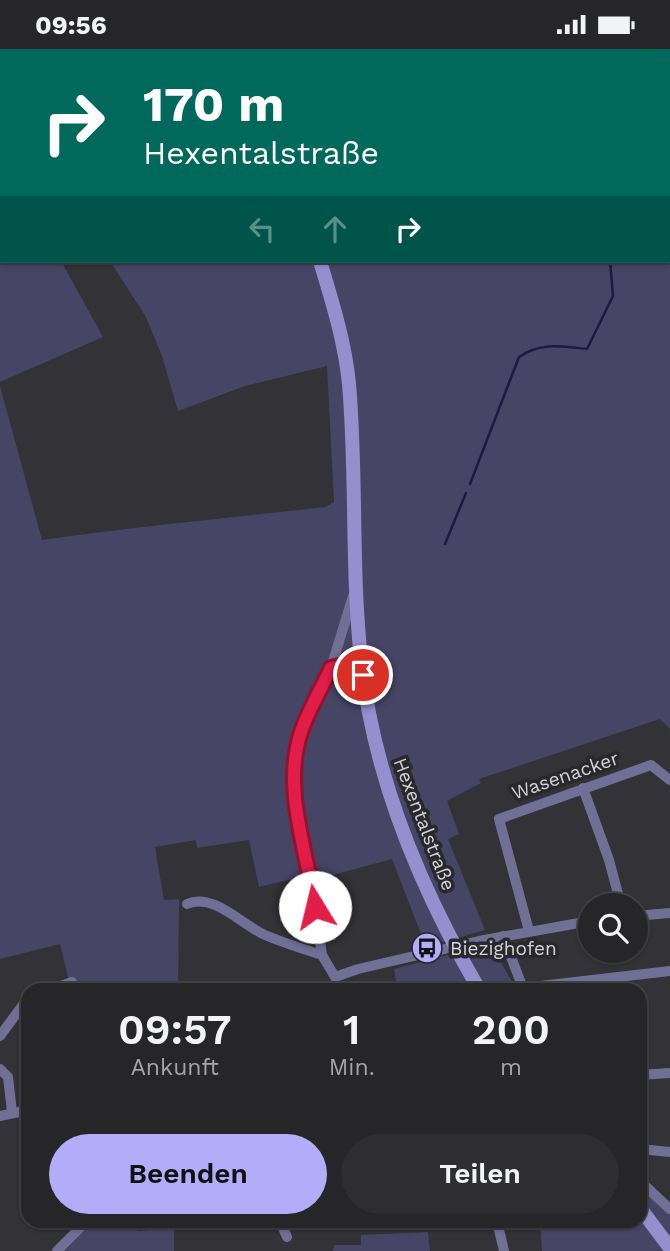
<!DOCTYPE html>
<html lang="de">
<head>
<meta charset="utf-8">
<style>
  body { margin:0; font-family:"Work Sans",sans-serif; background:#2e2e31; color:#f1f3f6; height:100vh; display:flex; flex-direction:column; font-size:26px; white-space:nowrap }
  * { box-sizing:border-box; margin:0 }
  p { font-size:23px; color:#a4a5a8 }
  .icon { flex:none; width:38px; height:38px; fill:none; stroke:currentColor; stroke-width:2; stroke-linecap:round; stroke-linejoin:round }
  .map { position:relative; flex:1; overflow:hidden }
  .side { position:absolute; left:21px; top:934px; width:626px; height:245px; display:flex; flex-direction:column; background:#262629; border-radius:21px; box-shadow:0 2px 5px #0004,0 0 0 2px #424346 }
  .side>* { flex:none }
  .guide { position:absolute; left:0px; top:0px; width:670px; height:214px; box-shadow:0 2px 5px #0004,0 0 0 2px #424346; background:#00695c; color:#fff; overflow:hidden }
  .fabs { position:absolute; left:578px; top:844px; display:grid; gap:14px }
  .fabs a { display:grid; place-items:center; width:70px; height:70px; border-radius:50%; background:#262629; box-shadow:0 2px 5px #0004,0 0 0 2px #424346; font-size:35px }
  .pin { position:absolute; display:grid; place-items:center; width:60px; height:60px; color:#fff; margin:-30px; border:4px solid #fff; border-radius:50%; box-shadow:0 2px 7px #0007 }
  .me { position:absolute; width:77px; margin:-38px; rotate:351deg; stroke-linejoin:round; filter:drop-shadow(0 0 5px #0008) }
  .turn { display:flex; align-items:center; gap:24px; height:147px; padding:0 28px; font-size:32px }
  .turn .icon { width:91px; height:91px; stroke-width:2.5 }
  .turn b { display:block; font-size:49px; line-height:60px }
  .lanes { display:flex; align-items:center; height:66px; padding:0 28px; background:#0003; justify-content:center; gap:35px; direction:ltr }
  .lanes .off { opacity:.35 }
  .eta { display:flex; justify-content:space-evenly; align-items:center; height:119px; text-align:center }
  .eta b { font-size:42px; font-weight:600; line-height:49px }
  .action { display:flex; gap:14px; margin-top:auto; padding:14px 28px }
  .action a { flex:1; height:80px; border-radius:42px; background:#b3adf9; color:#111; font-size:28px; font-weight:600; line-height:80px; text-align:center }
  .action a+a { background:#2e2e31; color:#f1f3f6 }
  .status { display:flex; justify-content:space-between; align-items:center; height:49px; padding:0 35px; background:#262629; direction:ltr }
  .status svg { height:19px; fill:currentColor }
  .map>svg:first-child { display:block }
  .green { fill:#474565 }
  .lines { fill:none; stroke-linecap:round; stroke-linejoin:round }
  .stream { stroke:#201942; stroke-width:2.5 }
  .minor { stroke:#716f96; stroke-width:10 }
  .secondary { stroke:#958fce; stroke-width:14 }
  .route-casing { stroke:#92132f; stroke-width:18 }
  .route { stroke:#e11d48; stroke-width:12 }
  .labels { text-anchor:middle; stroke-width:7; stroke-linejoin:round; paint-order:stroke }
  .street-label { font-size:19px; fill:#d5d5d8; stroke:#28282d }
  .poi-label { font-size:19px; fill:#d5d5d8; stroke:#28282d; text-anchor:start }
</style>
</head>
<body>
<div class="status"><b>09:56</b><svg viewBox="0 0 49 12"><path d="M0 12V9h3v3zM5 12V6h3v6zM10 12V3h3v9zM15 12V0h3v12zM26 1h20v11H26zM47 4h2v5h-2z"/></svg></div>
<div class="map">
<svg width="670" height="1202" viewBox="0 0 670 1202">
  <rect width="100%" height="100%" fill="#323237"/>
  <path class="green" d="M0 0 164 2H2V212H61L103 288 0 333Z
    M278 0H670V680L660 670 479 730 481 734 447 752 459 785 448 790 485 881 426 898 392 810 318 830 306 777 293 779 304 827 259 838 249 791 197 799 196 791 155 798 164 851 179 850 178 941H71L60 895 0 910V337L42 491C136 477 231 469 325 458L334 453 327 317 245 337 178 362 162 307 146 268 110 212H668V2Z
    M490 895 517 941H398L394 920Z
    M641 1137 670 1164V1202H542L540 1173 640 1172Z
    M93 1173H137L138 1182 174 1179V1202H65Z
    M428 1183 430 1202H333L334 1196H361V1186Z"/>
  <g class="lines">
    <path class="stream" d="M668 101 670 99
      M470 435 519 308C540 293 562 297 587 300L613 247 610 212
      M445 495 466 444"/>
    <path class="minor" d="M331 619 361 612
      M583 739 609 811 621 856
      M187 855C213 843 242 876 265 886 284 894 303 900 322 906
      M635 867 670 864
      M529 882 499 770 651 716 670 731
      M503 887 524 942
      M335 928 322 906 312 834 295 752 294 726 300 685 331 619 353 547
      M335 928 358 920 479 892 590 872
      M523 939 670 922
      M47 942 72 933
      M0 987 28 949
      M0 1020 8 1028 12 1063
      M640 1026 670 1024
      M0 1067 28 1061
      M640 1100 670 1103
      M640 1132 670 1160
      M280 1172 287 1188
      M497 1172 504 1202
      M57 1202 87 1172"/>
    <path class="secondary" d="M228 0V2
      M320 212C332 252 345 293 349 335 357 427 351 519 361 610 373 727 421 841 480 942
      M640 1159 670 1199"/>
  </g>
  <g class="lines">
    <g class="route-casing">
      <path id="route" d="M315 858C307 801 282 740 301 683 309 660 321 640 331 619L361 612 363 626"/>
    </g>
    <use href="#route" class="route"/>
  </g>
  <defs>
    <g id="bus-disc" transform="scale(1.575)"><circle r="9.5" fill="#b3adf9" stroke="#28282d"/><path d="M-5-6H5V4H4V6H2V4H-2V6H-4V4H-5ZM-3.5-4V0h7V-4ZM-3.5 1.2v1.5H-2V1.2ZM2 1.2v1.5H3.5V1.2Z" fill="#111"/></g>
  </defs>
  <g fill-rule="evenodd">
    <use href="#bus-disc" x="427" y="899"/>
  </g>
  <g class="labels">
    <g class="street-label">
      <text transform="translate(565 726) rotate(-19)" y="7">Wasenacker</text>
      <text transform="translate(425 775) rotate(69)" y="7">Hexentalstraße</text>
    </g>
    <g class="poi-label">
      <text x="450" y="906">Biezighofen</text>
    </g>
  </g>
</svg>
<div class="fabs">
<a><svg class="icon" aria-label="search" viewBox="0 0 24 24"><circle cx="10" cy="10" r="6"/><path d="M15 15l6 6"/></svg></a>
</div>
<div class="pin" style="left:363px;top:626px;background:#d93025"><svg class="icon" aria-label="arrive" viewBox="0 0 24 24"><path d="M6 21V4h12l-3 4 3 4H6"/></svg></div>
<svg class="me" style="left:315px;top:858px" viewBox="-20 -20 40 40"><circle r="19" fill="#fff"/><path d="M0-13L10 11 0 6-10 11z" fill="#e11d48"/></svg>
<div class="guide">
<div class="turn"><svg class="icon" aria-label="right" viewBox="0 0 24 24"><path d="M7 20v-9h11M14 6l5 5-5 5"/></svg><div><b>170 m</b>Hexentalstraße</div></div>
<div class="lanes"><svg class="icon off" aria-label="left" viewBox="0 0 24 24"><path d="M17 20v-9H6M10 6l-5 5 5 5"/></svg><svg class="icon off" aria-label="ahead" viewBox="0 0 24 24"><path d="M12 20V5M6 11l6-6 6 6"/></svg><svg class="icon" aria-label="right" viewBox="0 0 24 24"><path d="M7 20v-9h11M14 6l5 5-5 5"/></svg></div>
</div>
<section class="side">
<div class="eta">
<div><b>09:57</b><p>Ankunft</p></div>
<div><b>1</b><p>Min.</p></div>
<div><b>200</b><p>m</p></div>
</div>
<div class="action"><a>Beenden</a><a>Teilen</a></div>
</section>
</div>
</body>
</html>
